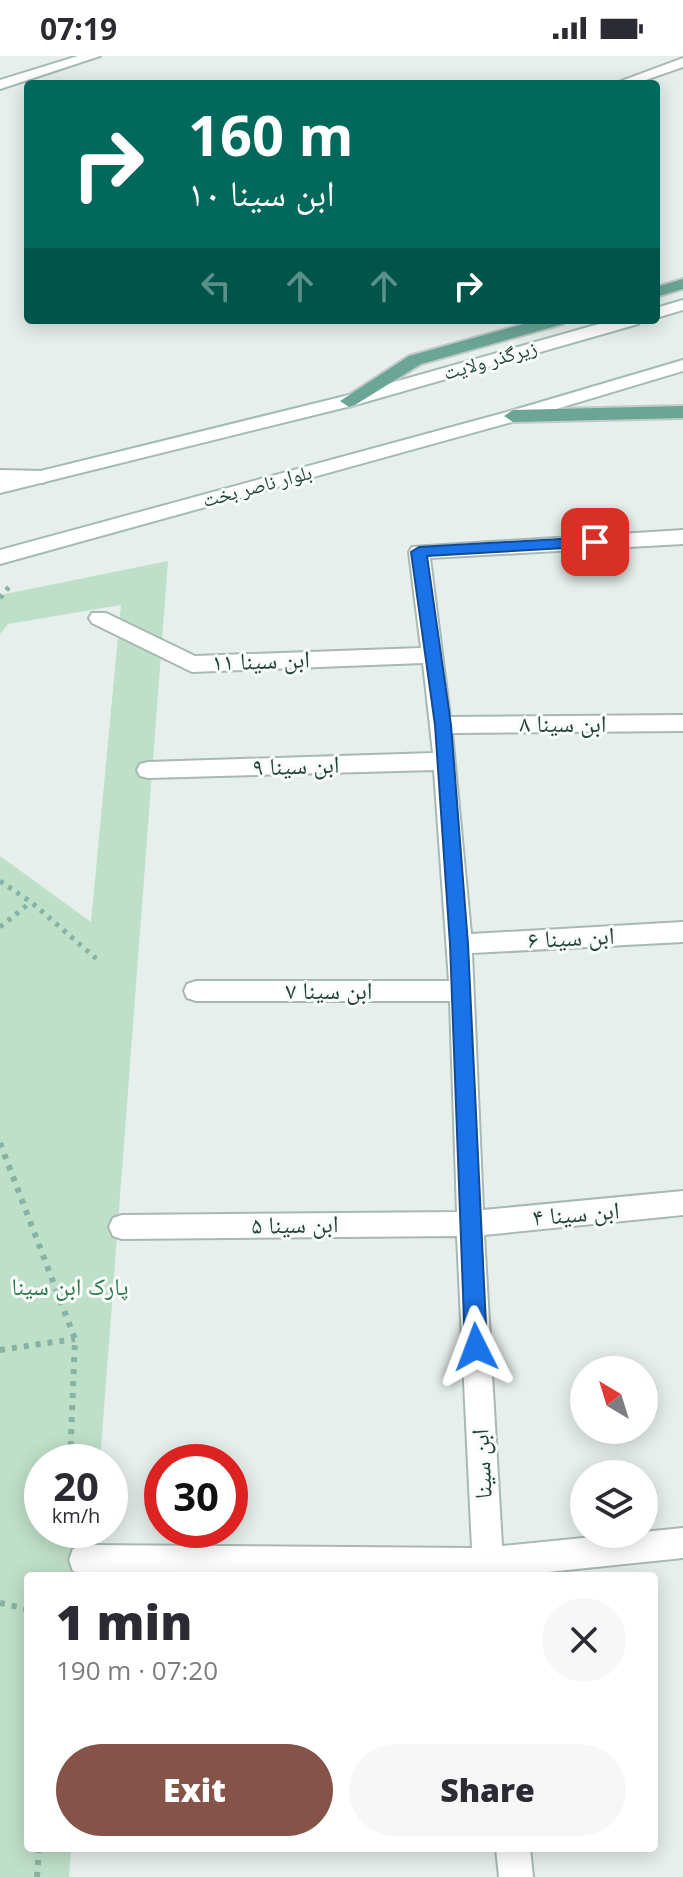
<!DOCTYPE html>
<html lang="en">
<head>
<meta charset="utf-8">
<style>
  body { margin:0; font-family:"Open Sans","Noto Naskh Arabic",sans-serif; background:#f7f7f7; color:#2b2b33; height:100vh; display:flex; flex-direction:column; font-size:30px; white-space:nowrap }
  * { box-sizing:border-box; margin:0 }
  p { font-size:26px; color:#7c7c81 }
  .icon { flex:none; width:44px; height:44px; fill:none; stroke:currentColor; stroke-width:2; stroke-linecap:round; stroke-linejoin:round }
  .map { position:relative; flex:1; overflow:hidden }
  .panel { position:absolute; left:24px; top:1516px; width:634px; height:280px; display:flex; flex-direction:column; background:#fff; border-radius:8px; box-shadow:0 4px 20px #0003 }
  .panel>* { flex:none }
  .top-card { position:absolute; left:24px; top:24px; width:636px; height:244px; border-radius:8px; box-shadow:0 4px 20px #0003; background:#00695c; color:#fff; overflow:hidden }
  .needle { width:52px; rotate:322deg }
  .buttons { position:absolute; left:570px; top:1300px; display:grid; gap:16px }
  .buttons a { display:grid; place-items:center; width:88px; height:88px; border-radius:50%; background:#fff; box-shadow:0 4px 20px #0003; font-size:40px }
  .speed { position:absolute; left:24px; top:1388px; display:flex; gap:16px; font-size:40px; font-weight:700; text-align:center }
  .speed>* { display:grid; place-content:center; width:104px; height:104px; border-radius:50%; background:#fff; box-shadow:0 4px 20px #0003; line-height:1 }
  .speed small { font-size:20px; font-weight:400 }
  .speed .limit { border:12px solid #d22; background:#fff; color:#111 }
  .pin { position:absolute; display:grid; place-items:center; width:68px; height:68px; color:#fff; margin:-34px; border-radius:16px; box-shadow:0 4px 12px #0006 }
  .me { position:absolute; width:88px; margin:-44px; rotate:357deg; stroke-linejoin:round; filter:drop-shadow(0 0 6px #0008) }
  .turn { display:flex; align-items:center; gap:28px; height:168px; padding:0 32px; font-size:36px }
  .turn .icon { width:104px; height:104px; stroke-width:2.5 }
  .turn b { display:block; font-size:56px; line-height:68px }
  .lanes { display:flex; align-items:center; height:76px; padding:0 32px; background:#0003; justify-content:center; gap:40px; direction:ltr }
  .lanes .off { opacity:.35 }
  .round { display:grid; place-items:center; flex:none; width:84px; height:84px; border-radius:42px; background:#f7f7f7 }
  .summary { display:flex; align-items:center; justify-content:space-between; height:136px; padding:0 32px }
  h1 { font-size:48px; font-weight:800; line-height:60px }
  .cta { display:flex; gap:16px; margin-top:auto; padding:16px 32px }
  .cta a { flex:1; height:92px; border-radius:48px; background:#855347; color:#fff; font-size:32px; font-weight:800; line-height:92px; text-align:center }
  .cta a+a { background:#f7f7f7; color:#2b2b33 }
  .status { display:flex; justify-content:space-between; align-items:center; height:56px; padding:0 40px; background:#fff; direction:ltr }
  .status svg { height:22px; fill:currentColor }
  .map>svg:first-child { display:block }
  .green { fill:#bfe0c8 }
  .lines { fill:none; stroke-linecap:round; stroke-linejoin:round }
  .street-casing { stroke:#a8b8b2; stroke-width:4 }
  .secondary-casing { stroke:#a4bbb3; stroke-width:4 }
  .primary-casing { stroke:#c2cac8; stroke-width:4 }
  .path-far1 { stroke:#86b3a5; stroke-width:5; stroke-dasharray:4 6; stroke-linecap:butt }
  .path { stroke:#86b3a5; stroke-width:6; stroke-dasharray:5 7; stroke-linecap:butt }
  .street { fill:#fff; fill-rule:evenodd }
  .secondary { fill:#fff; fill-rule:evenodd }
  .primary { fill:#6aa596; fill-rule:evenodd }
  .route { fill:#1a73e8; stroke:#114b97; stroke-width:2 }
  .labels { text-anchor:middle; stroke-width:6; stroke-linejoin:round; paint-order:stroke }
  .far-street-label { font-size:20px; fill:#24423a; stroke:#f7fbf9 }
  .street-label { font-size:24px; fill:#24423a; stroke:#f7fbf9 }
  .park-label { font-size:24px; fill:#2d7a4b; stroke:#f7fbf9 }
</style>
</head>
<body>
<div class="status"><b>07:19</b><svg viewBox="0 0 49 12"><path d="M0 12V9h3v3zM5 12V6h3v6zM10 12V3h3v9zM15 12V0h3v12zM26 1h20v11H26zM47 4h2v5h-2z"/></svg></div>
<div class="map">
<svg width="683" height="1821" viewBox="0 0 683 1821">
  <rect width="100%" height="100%" fill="#e6efeb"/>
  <path class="green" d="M168 505 100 1406H42V1474H95L92 1520H28V1792H71L69 1821H0V800L91 866 121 549 8 568 0 578V539Z"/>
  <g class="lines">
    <g class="street-casing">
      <path id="street" d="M683 2V11L634 28H613Z
        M0 414 43 415 52 421 43 427 0 426Z
        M683 474V488L430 502 450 661 683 659V675L452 677 471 878 683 866V886L472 897 483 1154 683 1135V1159L484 1179 502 1490 683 1472V1502L509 1520 84 1519 73 1515 69 1504 73 1493 84 1489 472 1492 457 1180 122 1183 113 1180 109 1171 113 1162 122 1159 457 1156 450 945H196L187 942 184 935 187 928 196 925H449L434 714 148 722 140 720 137 714 140 708 148 706 433 697 423 607 192 616 92 567 89 562 92 557H106L195 600 421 592 409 496 412 491Z
        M496 1792H530L533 1821H499Z"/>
    </g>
    <g class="secondary-casing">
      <path id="secondary" d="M78 0H100L0 33V24Z
        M683 244V254L656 262V252Z
        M613 264H641L638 268 355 349 0 437V425L345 340Z
        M683 304V315L519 364 0 508V494L507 356Z"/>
    </g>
    <g class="primary-casing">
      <path id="primary" d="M683 223V233L656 241V231Z
        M538 264H566L563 268 421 308 355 349 349 351 340 345 409 300Z
        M683 350V362L513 366 504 360 513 354Z"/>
    </g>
    <path class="path-far1" d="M0 542 12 527
      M0 825 31 846 99 905
      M0 871 31 846"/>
    <path class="path" d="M0 1087 75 1283 70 1406
      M0 1294 75 1283
      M0 1547 28 1553
      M37 1821 39 1792"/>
    <use href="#street" class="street"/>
    <use href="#secondary" class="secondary"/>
    <use href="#primary" class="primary"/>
  </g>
  <path class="route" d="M595 481 602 486 600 490 427 500 451 669 468 888 487 1291 484 1298 476 1301 468 1298 465 1291 450 888 435 669 411 496 419 491Z"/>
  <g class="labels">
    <g class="far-street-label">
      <text transform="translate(490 304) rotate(-16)" y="7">زیرگذر ولایت</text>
      <text transform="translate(257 430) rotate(-15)" y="7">بلوار ناصر بخت</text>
    </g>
    <g class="street-label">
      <text transform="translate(261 605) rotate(-2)" y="8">ابن سینا ۱۱</text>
      <text x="563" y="676">ابن سینا ۸</text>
      <text transform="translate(296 710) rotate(-2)" y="8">ابن سینا ۹</text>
      <text transform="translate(571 882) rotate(-3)" y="8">ابن سینا ۶</text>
      <text x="329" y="943">ابن سینا ۷</text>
      <text transform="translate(576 1158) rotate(-5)" y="8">ابن سینا ۴</text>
      <text transform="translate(295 1169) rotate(-1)" y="8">ابن سینا ۵</text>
      <text transform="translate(482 1408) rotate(-93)" y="8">ابن سینا</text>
    </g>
    <g class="park-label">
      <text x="70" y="1239">پارک ابن سینا</text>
    </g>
  </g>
</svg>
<div class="buttons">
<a><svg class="needle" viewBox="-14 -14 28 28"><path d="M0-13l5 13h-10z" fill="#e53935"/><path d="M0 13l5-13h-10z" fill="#7c7c81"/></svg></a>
<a><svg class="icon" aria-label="layers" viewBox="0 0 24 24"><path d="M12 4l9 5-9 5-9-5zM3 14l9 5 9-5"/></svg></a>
</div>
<div class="speed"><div>20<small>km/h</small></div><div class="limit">30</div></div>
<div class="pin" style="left:595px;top:486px;background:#d93025"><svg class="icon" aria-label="arrive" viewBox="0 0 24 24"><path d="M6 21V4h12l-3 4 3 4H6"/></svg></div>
<svg class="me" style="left:476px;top:1291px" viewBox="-20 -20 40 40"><path d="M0-17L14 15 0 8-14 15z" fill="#1a73e8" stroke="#fff" stroke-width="4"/></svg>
<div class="top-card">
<div class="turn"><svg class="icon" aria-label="right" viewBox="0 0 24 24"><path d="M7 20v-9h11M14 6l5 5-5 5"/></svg><div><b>160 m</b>ابن سینا ۱۰</div></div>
<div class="lanes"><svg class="icon off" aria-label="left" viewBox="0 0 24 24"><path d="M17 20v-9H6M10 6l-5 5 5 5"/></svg><svg class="icon off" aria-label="ahead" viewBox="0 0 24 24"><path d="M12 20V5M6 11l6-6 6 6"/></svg><svg class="icon off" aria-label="ahead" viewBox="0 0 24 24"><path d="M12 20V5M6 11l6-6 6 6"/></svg><svg class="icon" aria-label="right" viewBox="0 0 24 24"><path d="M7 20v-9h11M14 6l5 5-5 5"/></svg></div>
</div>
<section class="panel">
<div class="summary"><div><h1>1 min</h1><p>190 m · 07:20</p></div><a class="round"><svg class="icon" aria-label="close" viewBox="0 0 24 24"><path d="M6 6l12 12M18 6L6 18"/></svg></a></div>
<div class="cta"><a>Exit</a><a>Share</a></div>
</section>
</div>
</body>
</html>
